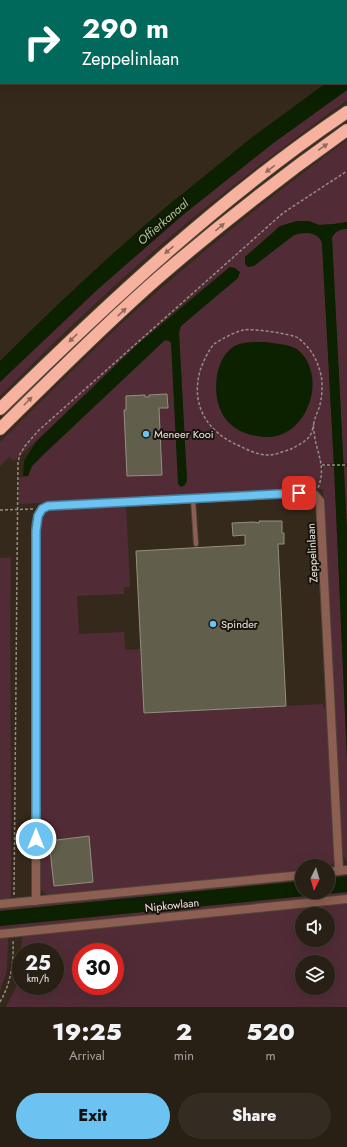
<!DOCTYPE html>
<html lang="en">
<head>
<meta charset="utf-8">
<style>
  body { margin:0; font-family:Jost,sans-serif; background:#342c22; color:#f1f3f6; height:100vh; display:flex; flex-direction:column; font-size:15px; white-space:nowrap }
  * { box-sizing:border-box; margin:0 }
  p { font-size:13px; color:#a5a2a0 }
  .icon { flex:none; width:22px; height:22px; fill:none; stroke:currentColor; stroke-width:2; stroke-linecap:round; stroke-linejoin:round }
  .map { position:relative; height:1007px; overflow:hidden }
  .sheet { display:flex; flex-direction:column; background:#281f15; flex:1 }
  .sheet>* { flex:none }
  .banner { position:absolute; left:0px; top:0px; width:347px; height:84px; box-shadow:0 4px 16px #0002,0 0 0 1px #443d34; background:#00695c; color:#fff; overflow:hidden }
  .needle { width:26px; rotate:185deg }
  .buttons { position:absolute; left:295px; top:859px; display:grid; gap:8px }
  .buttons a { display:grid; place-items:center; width:40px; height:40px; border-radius:50%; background:#281f15; box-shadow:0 4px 16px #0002,0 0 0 1px #443d34; font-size:20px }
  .speed { position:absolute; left:12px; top:943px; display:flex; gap:8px; font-size:20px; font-weight:700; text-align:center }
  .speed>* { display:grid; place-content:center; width:52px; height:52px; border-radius:50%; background:#281f15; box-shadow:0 4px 16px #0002,0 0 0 1px #443d34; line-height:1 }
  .speed small { font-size:10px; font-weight:400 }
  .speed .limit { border:6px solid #d22; background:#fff; color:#111 }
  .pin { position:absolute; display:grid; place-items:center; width:34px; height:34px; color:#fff; margin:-17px; border-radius:8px; box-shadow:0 2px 6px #0006 }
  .me { position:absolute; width:44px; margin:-22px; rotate:0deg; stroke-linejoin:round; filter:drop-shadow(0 0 3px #0008) }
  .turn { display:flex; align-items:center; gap:14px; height:84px; padding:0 16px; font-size:18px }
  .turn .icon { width:52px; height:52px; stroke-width:2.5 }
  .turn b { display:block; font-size:28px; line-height:34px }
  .eta { display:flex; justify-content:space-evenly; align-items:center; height:68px; text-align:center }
  .eta b { font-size:24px; font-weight:800; line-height:28px }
  .cta { display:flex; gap:8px; margin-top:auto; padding:8px 16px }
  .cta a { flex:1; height:46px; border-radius:24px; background:#6cc3f2; color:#111; font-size:16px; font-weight:800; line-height:46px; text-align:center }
  .cta a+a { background:#342c22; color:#f1f3f6 }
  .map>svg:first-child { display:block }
  .green { fill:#512c37; fill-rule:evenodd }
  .water { fill:#0c2100 }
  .building { fill:#615f4c; stroke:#93917d }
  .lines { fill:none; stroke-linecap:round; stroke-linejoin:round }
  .service-casing { stroke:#504438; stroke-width:6 }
  .minor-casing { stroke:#504438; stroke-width:10 }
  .motorway-casing { stroke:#504438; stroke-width:14 }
  .path { stroke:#978d82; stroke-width:1.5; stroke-dasharray:3 2; stroke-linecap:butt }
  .service { stroke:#8d5e52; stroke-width:4 }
  .minor { stroke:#8d5e52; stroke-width:8 }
  .motorway { stroke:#f7b29f; stroke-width:12 }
  .oneway { fill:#936a5d }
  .route-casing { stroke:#467f9d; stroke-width:10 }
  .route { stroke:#6cc3f2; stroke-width:7 }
  .poi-dot { fill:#6cc3f2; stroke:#18130d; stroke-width:1.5 }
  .labels { text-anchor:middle; stroke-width:4; stroke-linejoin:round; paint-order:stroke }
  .poi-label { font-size:11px; fill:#f3ebe2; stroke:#18130d; text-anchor:start }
  .street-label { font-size:11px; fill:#f3ebe2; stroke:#18130d }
  .water-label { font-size:12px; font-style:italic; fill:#a3d388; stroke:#18130d }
</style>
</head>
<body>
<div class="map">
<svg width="347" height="1007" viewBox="0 0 347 1007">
  <rect width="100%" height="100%" fill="#35291c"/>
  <path class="green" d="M347 90V100C287 144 227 189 170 237 111 287 55 341 0 396V382L98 289 184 214 272 144Z
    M347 140V222L334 224 319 225 309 221H297L281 226 245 257 294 235C304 232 318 231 322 243L334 463 321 464 322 476 323 466 334 467 347 759V862L342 853 323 489 178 497 19 504V478L28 476 32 466 44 454 165 340 169 341 171 343 187 481 179 332 181 326 235 268 230 267C198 292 166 318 136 345 95 383 56 424 14 461L9 457 0 466V442C50 392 100 342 153 295 215 241 280 189 347 140Z
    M340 229H347V463H343L332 238 334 234Z
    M344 467H347V530Z
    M126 506 130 587H124V594L77 596 79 634 124 632 125 650 140 649 144 713 323 704 324 708H327L335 855C334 860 334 864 328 867L302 866V870L52 896C45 893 42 892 38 885L40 524 42 517 48 510Z
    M11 557C9 671 12 785 11 899L0 900V558Z
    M302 877V881L0 911V907Z
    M347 892V896L0 930V926Z
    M347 903V1007H6L16 987 21 959V986H55V952H21L22 935ZM302 914H328V940H302ZM81 952H115V986H81ZM302 962H328V988H302Z
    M8 936 7 971 0 991V937Z"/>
  <path class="water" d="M347 68V90L272 144 184 214 98 289 0 382V361C56 305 114 251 174 200L180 196 251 138 326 83H346Z
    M297 221H309L319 225 334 224 347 222V229C340 229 335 231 332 238L347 530V759L334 467 322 243C318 231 304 232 294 235L254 266 248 267 245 264V257L280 226Z
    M230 267 235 268 240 272 238 278 181 326 179 332 187 481 185 485 181 487 178 484 171 343 169 341 165 340 44 454 32 466 28 476H23L24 461 36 442 137 345Z
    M266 342C276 344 290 344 298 350 329 376 307 440 265 437 228 435 212 410 217 375 219 365 224 353 233 347 242 341 255 342 266 342Z
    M347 876V892L0 926V911L302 881V892H328V879Z"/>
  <path class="building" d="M167 394 168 408H159L162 475 127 476 124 410H126V396L145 395V397H149V395Z
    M259 521H282V533H284V544H278L286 706 144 713 136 551 245 545V535L233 536 232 523 254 522 259 523Z
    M89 836 93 882 54 886 49 841Z"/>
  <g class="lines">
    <g class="service-casing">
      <path id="service" d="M193 499 196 544"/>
    </g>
    <g class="minor-casing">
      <path id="minor" d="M328 872 347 870
        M36 901V525L38 516 42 509 48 506 299 493 315 495 320 501 339 871
        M0 904 302 875
        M0 934 347 899"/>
    </g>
    <g class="motorway-casing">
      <path id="motorway" d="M0 409C109 302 220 198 347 112
        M0 429C52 378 103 326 158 278 218 226 282 176 347 130"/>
    </g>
    <path class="path" d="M314 423C313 427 312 434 309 437 305 442 297 446 291 449 284 451 276 455 268 455 260 455 249 451 242 447 209 434 190 407 200 371 202 364 209 349 214 344 222 339 234 332 244 330 251 328 293 334 298 338 311 348 317 359 321 375 323 385 322 399 319 408 316 416 312 423 314 432 316 453 327 466 318 488
      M322 465H347
      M0 510 34 509
      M14 895 18 462 20 454 25 446 38 431 283 213 347 171
      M0 1002C11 983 14 962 13 940"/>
    <use href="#service" class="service"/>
    <use href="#minor" class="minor"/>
    <use href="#motorway" class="motorway"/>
  </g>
  <defs><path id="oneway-solid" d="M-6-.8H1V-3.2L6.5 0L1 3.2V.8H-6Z"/></defs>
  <g class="oneway">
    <use href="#oneway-solid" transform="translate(323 147) rotate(-35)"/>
    <use href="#oneway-solid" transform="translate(270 169) rotate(143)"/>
    <use href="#oneway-solid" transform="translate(220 227) rotate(-40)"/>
    <use href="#oneway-solid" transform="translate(169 250) rotate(140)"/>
    <use href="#oneway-solid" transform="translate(122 312) rotate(-43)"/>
    <use href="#oneway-solid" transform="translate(73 338) rotate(136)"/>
    <use href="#oneway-solid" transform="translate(28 401) rotate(-45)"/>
  </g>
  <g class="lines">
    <g class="route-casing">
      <path id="route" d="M36 839V531L38 516 42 509 48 506 299 493"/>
    </g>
    <use href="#route" class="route"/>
  </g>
  <g class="poi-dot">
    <circle cx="146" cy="434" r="4"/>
    <circle cx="213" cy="624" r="4"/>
  </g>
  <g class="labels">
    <g class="poi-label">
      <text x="154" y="438">Meneer Kooi</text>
      <text x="221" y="628">Spinder</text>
    </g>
    <g class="street-label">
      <text transform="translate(312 553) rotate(-93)" y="4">Zeppelinlaan</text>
      <text transform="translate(172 905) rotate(-6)" y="4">Nipkowlaan</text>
    </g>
    <g class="water-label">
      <text transform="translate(163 222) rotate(-41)" y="4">Offierkanaal</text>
    </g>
  </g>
</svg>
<div class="buttons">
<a><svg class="needle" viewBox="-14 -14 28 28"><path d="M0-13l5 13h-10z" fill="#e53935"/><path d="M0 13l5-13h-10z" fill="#a5a2a0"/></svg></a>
<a><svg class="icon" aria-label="sound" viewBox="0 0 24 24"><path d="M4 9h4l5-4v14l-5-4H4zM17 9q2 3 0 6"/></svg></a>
<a><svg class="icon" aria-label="layers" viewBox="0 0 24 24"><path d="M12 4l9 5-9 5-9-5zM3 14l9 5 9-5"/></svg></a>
</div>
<div class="speed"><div>25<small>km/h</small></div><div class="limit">30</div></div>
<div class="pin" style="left:299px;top:493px;background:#d93025"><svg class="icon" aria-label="arrive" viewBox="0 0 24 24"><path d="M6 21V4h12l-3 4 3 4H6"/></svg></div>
<svg class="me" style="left:36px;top:839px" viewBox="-20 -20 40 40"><circle r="17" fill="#6cc3f2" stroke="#fff" stroke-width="3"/><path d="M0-11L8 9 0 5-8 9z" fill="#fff"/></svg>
<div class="banner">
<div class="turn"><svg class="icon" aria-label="right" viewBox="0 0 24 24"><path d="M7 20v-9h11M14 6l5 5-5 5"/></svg><div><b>290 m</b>Zeppelinlaan</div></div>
</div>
</div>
<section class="sheet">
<div class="eta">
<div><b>19:25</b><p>Arrival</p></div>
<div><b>2</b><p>min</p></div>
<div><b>520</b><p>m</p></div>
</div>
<div class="cta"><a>Exit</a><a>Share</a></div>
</section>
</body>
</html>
